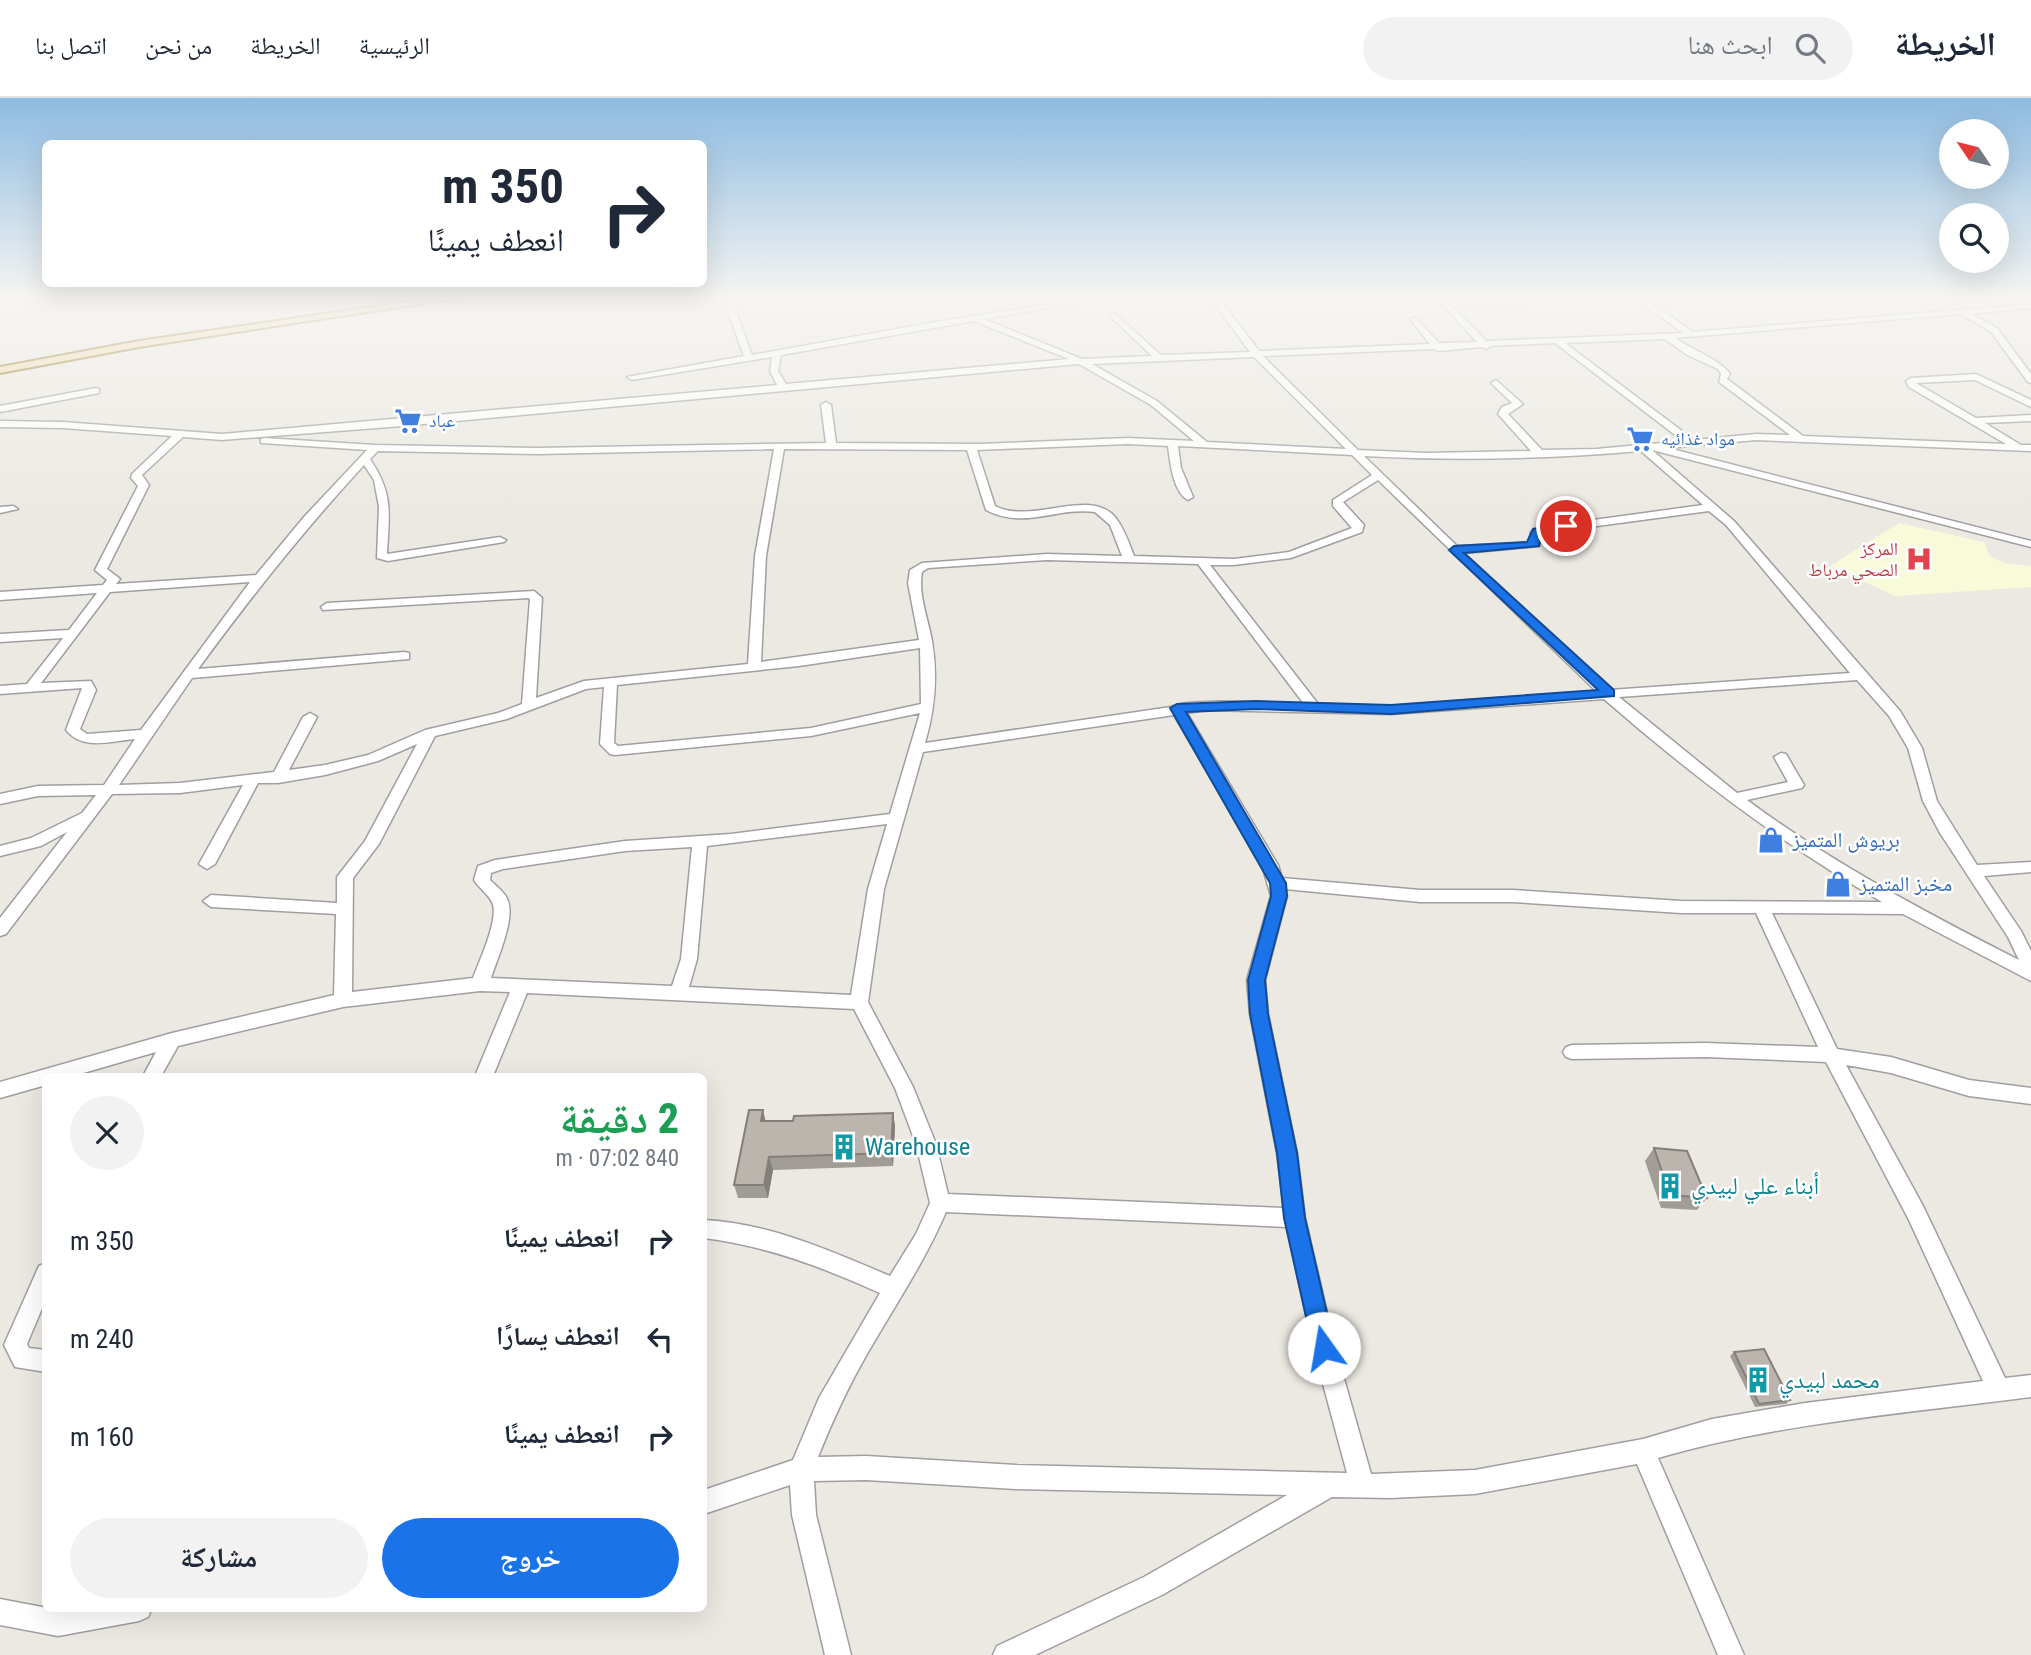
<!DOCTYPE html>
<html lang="ar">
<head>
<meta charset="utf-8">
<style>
  body { margin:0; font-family:"Roboto Condensed","Noto Naskh Arabic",sans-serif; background:#f2f2f3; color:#1f2937; direction:rtl; height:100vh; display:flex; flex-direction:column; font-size:26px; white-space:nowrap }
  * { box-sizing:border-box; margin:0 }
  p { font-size:23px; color:#747a83 }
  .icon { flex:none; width:38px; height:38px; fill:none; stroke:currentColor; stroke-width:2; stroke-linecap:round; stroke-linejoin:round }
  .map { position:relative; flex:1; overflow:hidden; direction:ltr }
  .side { position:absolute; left:42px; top:975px; width:665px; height:539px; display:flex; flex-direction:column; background:#fff; border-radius:10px; box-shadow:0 7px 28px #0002; direction:rtl }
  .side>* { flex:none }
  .hud { position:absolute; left:42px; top:42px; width:665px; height:147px; border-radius:10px; box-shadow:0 7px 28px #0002; direction:rtl; background:#fff; color:#1f2937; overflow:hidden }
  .needle { width:46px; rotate:305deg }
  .controls { position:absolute; left:1939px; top:21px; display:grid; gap:14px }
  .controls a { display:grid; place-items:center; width:70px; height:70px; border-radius:50%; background:#fff; box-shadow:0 7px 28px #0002; font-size:35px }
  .pin { position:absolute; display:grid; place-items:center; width:60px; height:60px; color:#fff; margin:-30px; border:4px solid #fff; border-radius:50%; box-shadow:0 2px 7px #0007 }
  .me { position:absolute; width:77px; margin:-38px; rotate:347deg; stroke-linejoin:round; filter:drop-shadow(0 0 5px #0008) }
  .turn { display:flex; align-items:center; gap:24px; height:147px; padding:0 28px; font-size:32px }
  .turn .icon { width:91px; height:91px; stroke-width:2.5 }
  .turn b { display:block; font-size:49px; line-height:60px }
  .round { display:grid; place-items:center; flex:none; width:74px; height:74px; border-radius:37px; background:#f2f2f3 }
  .head { display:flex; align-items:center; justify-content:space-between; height:119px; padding:0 28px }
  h1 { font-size:42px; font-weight:800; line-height:52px; color:#1e9e55 }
  .button { display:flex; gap:14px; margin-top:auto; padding:14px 28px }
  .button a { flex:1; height:80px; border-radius:42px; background:#1a73e8; color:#fff; font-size:28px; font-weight:800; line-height:80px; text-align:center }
  .button a+a { background:#f2f2f3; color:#1f2937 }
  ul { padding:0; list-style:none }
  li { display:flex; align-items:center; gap:21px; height:98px; padding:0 28px }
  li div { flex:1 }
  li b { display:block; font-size:26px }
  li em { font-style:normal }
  header { display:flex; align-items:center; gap:42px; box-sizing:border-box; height:98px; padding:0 35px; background:#fff; border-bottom:2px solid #e0e1e3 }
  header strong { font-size:33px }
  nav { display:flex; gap:38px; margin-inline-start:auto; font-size:24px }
  .search { width:490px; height:63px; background:#f2f2f3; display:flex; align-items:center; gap:18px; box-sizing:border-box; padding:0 24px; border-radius:38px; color:#747a83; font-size:26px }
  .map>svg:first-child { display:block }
  .education { fill:#f8fbda }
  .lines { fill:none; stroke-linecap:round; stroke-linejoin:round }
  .minor-casing { stroke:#9f9f9f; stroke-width:3 }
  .major-casing { stroke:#84690d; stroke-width:4 }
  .minor { fill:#fff; fill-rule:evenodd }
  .major { fill:#f3d79f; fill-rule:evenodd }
  .wall { fill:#a19c96 }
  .shaded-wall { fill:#837f7a }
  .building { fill:#bbb5ae; stroke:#837f7a; stroke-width:2 }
  .route { fill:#1a73e8; stroke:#114b97; stroke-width:2 }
  .labels { text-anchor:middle; stroke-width:5; stroke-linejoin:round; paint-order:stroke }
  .far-shop-label { font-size:18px; fill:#366cbe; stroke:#fff; text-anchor:start }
  .far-health-label { font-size:18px; fill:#be3a42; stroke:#fff; text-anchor:end }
  .shop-label { font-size:21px; fill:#366cbe; stroke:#fff; text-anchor:start }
  .near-culture-label { font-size:24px; fill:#0d838f; stroke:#fff; text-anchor:start }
</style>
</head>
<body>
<header>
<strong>الخريطة</strong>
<div class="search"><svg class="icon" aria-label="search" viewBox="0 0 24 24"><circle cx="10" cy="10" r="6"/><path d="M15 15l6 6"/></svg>ابحث هنا</div>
<nav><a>الرئيسية</a><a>الخريطة</a><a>من نحن</a><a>اتصل بنا</a></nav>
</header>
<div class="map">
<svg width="2031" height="1557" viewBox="0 0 2031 1557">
  <rect width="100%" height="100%" fill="#ebe9e1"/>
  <path class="education" d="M1899 425 1984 444 1990 458 2004 465 2031 468V489L1895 498 1830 468Z"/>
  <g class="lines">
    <g class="minor-casing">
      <path id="minor" d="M1103 198H1121L984 221 1082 261 1152 258 1111 219V215H1114L1161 257 1250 254 1209 198H1217L1259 253 1430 246 1410 221 1414 219 1439 245 1477 244 1442 206 1453 203 1446 198H1456L1463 202 1650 198 1645 200 1693 234 2031 206V210L1971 216 1997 230 2031 276V285L2028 284 1991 234 1961 216 1675 240C1692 252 1721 262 1730 276L1727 281 1803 338 2006 346 1909 289 1906 283 1911 280 1976 276 2031 302V309L1975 282 1916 285 1976 320 2031 317V323L1985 325 2021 347H2031V353L1756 342 1668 350 2031 443V449L1652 352 1734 423 1900 613 1922 650 1937 703 1977 767 2031 764V774L1984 778 2021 833 2031 853V883L1903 816 1772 815 1837 951 1891 959 1969 982 2031 990V1006L1969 998 1891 975 1846 967 1923 1108 2005 1280 2031 1277V1299C1906 1315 1779 1325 1658 1360L1744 1557H1718L1637 1366 1475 1396 1390 1400 1332 1399 1162 1497 1035 1557H993L997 1548 1144 1479 1287 1397 1016 1391 866 1382 814 1383 816 1417 851 1557H825L792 1417 790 1387 704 1416V1392L793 1362 819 1300 880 1195C822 1169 767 1148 704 1140V1122C769 1125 830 1153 890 1178L916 1136 930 1105 916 1046 895 990 854 911 527 895 493 978H475L510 894 480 893 343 909 178 948 161 978H143L156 954 73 978H46V987L0 1000V984L172 935 334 897 336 816 211 809 203 803 211 797 337 805V779L365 743 417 646 378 663 325 677 278 685H258L215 766 207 771 199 766 243 687 180 695 112 696 6 836 0 838V820L67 734 41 748 0 758V748L31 740 82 715 96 697 38 698 0 706V696L38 688 104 687 135 641C111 643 83 653 66 632L82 590 0 596V588L27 586 63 540 0 544V536L69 532 97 495 0 502V494L103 487 107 482 95 472 138 388 131 380 132 376 172 338 63 330 0 329V323L63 324 222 336 777 287 770 273 772 259 632 282 627 279 744 258 727 211 731 209 735 211 752 257 935 224ZM1636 201 1683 235 1486 243 1452 208ZM974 223 1069 261 786 286 778 273 781 257ZM1665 241 1687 257 1718 271 1721 276 1719 284 1790 337 1756 336 1694 342 1565 245ZM1555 245 1683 343 1596 351 1542 352 1508 316 1523 306 1496 282 1491 285 1512 305 1502 309 1498 316 1531 353 1427 355 1358 352 1263 258 1434 251 1438 253 1482 249 1486 251 1490 248ZM1254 259 1346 351 1207 344 1157 303 1092 266ZM1079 266 1151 307 1194 343 1128 340 980 346 836 345 831 307 826 304 821 307 826 345 538 350 375 347 264 340 261 341V345L367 352 304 419 256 477 116 486 120 481 107 471 149 387 142 377 183 339 222 342 402 328ZM1128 346 1168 348C1170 364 1173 394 1188 402L1193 399 1181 370 1178 348 1352 357 1372 377 1333 402V408L1352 430 1289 454 1234 461 1134 458C1129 445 1124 430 1115 419 1089 389 1032 427 995 408L977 352ZM774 351 755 458 748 566 584 583 536 600 542 500 534 493 327 505 321 509 323 512 528 500 530 501 522 606 498 615 425 632 368 657 325 667 289 672 317 619 310 615 303 619 274 674 180 685 119 687 192 580 409 561V555L404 554 198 571C250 500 304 432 364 367L374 382 379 409 377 460 388 463 504 444 506 442 500 439 387 456C389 416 394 396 370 361L378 353 538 356ZM784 351 967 352 986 412C1025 432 1055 409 1095 414L1110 427 1122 458 1047 456 922 465 910 472 908 485 919 542 761 564 766 458ZM1641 353 1703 407 1542 429 1531 434 1529 444 1527 445 1457 448 1364 358C1457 363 1549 361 1641 353ZM1378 382 1596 593 1391 608 1318 606 1210 467H1234L1291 460 1362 434 1364 427 1343 404ZM1709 413 1726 427 1850 575 1610 592 1464 455 1539 448 1541 437 1545 435ZM1047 462 1198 466 1304 606C1279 606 1188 599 1171 609L925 645C935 611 938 578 932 543 928 520 918 497 922 474L928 470ZM250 484 141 632 87 636 80 631 96 592 91 583 41 585 110 494ZM920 550 921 606 811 630 618 648 614 645 617 587 799 568ZM1857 582 1889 618 1908 650 1923 703 1940 735 2008 839 2019 862C1925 814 1832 765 1747 702L1802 690 1804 687 1786 656 1781 655 1774 659 1788 684 1737 695 1619 599ZM604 589 600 646 610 656 615 657 811 638 920 615 890 716 731 736 625 743 495 762 478 768 474 782C479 790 488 796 492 804 500 819 479 864 473 880L352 894 353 780 379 746 435 638 507 621 586 591ZM1604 601C1691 677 1782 746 1882 804L1681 803 1513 792H1420L1282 780 1278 767 1187 615 1205 612 1391 616ZM1174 617 1262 767 1271 798 1247 882 1250 916 1277 1055 1284 1110 948 1096 936 1046 913 989 868 904 884 791 923 654ZM887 726 868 791 851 897 689 889 697 861 707 748ZM692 749 681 861 672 888 491 880C497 861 515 822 508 803 505 794 496 788 490 782L491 775 503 771 625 753ZM1285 791 1420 804H1513L1681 815H1756L1818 949 1706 945 1572 947 1566 949 1563 954 1566 959 1572 961 1706 959 1826 964 1909 1122 1983 1283 1805 1305 1712 1321 1643 1341 1475 1372 1371 1376 1335 1249 1305 1120 1297 1055 1268 916 1265 882 1287 798ZM946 1114 1287 1129 1313 1249 1347 1375 1016 1367 866 1358 818 1359C832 1324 848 1289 867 1256 894 1209 924 1165 946 1114Z
        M96 290 99 291V295L0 314V308Z
        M0 409 13 408 18 411 0 415Z
        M46 1165V1201L27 1246 29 1250 46 1252V1274L15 1269 4 1247 39 1168Z
        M0 1501 58 1512 152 1510 148 1519 139 1523 58 1538 0 1527Z"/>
    </g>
    <g class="major-casing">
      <path id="major" d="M448 198H471L139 249 0 275V269L139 243Z"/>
    </g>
    <use href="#minor" class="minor"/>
    <use href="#major" class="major"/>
  </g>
  <path class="wall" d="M893 1015 895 1028 893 1068 773 1072 768 1100H738L734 1087 765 1023H793Z
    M1654 1050 1707 1100 1697 1112 1661 1110 1645 1063Z
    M1734 1254 1790 1302 1786 1306 1755 1309 1730 1258Z"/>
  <path class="shaded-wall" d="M763 1012 766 1025 761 1023Z
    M893 1015 895 1028 893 1068 891 1055Z
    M769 1059 773 1072 768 1100 764 1087Z"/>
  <path class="building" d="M749 1012H763L761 1023H793L794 1018 893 1015 891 1055 769 1059 764 1087H734Z
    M1654 1050 1687 1053 1707 1100 1670 1097Z
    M1764 1251 1790 1302 1759 1306 1734 1254Z"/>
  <linearGradient id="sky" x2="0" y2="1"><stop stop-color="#8dbbe1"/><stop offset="0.48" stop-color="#f6f5f2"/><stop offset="1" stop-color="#f6f5f2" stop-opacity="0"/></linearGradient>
  <rect width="2031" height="416" fill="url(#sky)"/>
  <path class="route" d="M1566 425 1572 428 1570 431 1542 436 1539 448 1464 455 1614 592V598L1391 616 1256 611 1186 614 1286 785 1287 798 1265 882 1268 916 1297 1055 1305 1120 1335 1250 1332 1257 1324 1261 1316 1257 1313 1250 1284 1120 1277 1055 1250 916 1248 882 1271 798 1270 785 1170 610 1177 606 1256 603 1391 607 1598 592 1449 452 1454 448 1527 444 1533 431Z"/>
  <defs>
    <g id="supermarket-bare" transform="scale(2.1)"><path d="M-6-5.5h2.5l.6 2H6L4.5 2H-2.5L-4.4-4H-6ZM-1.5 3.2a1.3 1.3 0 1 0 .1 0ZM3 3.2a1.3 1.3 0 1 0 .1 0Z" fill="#3f7fe0" stroke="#fff" stroke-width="2.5" paint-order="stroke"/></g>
    <g id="hospital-bare" transform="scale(2.1)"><path d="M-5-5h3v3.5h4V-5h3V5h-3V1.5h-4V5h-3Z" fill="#e0444e" stroke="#fff" stroke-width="2.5" paint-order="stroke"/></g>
    <g id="shop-bare" transform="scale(2.1)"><path d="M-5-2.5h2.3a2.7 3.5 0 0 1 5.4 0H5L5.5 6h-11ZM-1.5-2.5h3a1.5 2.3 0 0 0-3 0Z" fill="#3f7fe0" stroke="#fff" stroke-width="2.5" paint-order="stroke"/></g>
    <g id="building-bare" transform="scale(2.1)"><path d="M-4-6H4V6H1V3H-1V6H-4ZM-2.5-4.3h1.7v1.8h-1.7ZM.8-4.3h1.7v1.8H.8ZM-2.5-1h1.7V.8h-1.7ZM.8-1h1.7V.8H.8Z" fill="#0f9aa8" stroke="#fff" stroke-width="2.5" paint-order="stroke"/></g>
  </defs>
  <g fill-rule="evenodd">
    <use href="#supermarket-bare" x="408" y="323"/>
    <use href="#supermarket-bare" x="1640" y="341"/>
    <use href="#hospital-bare" x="1919" y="461"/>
    <use href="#shop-bare" x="1771" y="742"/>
    <use href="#shop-bare" x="1838" y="786"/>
    <use href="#building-bare" x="844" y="1049"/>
    <use href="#building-bare" x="1670" y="1088"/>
    <use href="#building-bare" x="1758" y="1282"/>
  </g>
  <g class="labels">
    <g class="far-shop-label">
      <text x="429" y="329">عباد</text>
      <text x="1661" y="347">مواد غذائيه</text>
    </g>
    <g class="far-health-label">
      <text x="1898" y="457">المركز<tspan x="1898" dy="21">الصحي مرباط</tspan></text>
    </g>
    <g class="shop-label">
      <text x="1792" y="749">بريوش المتميز</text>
      <text x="1859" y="793">مخبز المتميز</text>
    </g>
    <g class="near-culture-label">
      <text x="865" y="1057">Warehouse</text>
      <text x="1691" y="1096">أبناء علي لبيدي</text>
      <text x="1779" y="1290">محمد لبيدي</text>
    </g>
  </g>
</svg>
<div class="controls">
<a><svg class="needle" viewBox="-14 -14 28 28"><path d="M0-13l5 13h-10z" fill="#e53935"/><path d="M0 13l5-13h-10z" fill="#747a83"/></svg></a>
<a><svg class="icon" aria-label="search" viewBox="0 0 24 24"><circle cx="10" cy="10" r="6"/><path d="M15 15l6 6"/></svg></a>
</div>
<div class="pin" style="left:1566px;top:428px;background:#d93025"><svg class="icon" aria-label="arrive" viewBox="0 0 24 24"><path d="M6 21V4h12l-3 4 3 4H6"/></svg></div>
<svg class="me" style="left:1324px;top:1250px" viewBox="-20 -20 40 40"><circle r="19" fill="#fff"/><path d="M0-13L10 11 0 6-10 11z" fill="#1a73e8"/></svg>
<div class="hud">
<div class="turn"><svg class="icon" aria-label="right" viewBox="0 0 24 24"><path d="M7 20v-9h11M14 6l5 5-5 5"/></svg><div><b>350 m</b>انعطف يمينًا</div></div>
</div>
<section class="side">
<div class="head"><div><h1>2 دقيقة</h1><p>840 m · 07:02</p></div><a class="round"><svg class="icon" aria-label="close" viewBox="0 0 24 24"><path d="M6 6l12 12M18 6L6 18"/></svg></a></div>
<ul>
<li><svg class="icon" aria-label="right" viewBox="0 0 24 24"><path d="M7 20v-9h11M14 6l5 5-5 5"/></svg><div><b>انعطف يمينًا</b></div><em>350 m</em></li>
<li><svg class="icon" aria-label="left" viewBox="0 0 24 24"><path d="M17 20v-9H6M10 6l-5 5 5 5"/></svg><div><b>انعطف يسارًا</b></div><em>240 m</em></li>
<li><svg class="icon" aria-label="right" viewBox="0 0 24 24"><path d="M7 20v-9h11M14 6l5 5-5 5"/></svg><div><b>انعطف يمينًا</b></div><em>160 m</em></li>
</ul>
<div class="button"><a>خروج</a><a>مشاركة</a></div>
</section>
</div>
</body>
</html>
